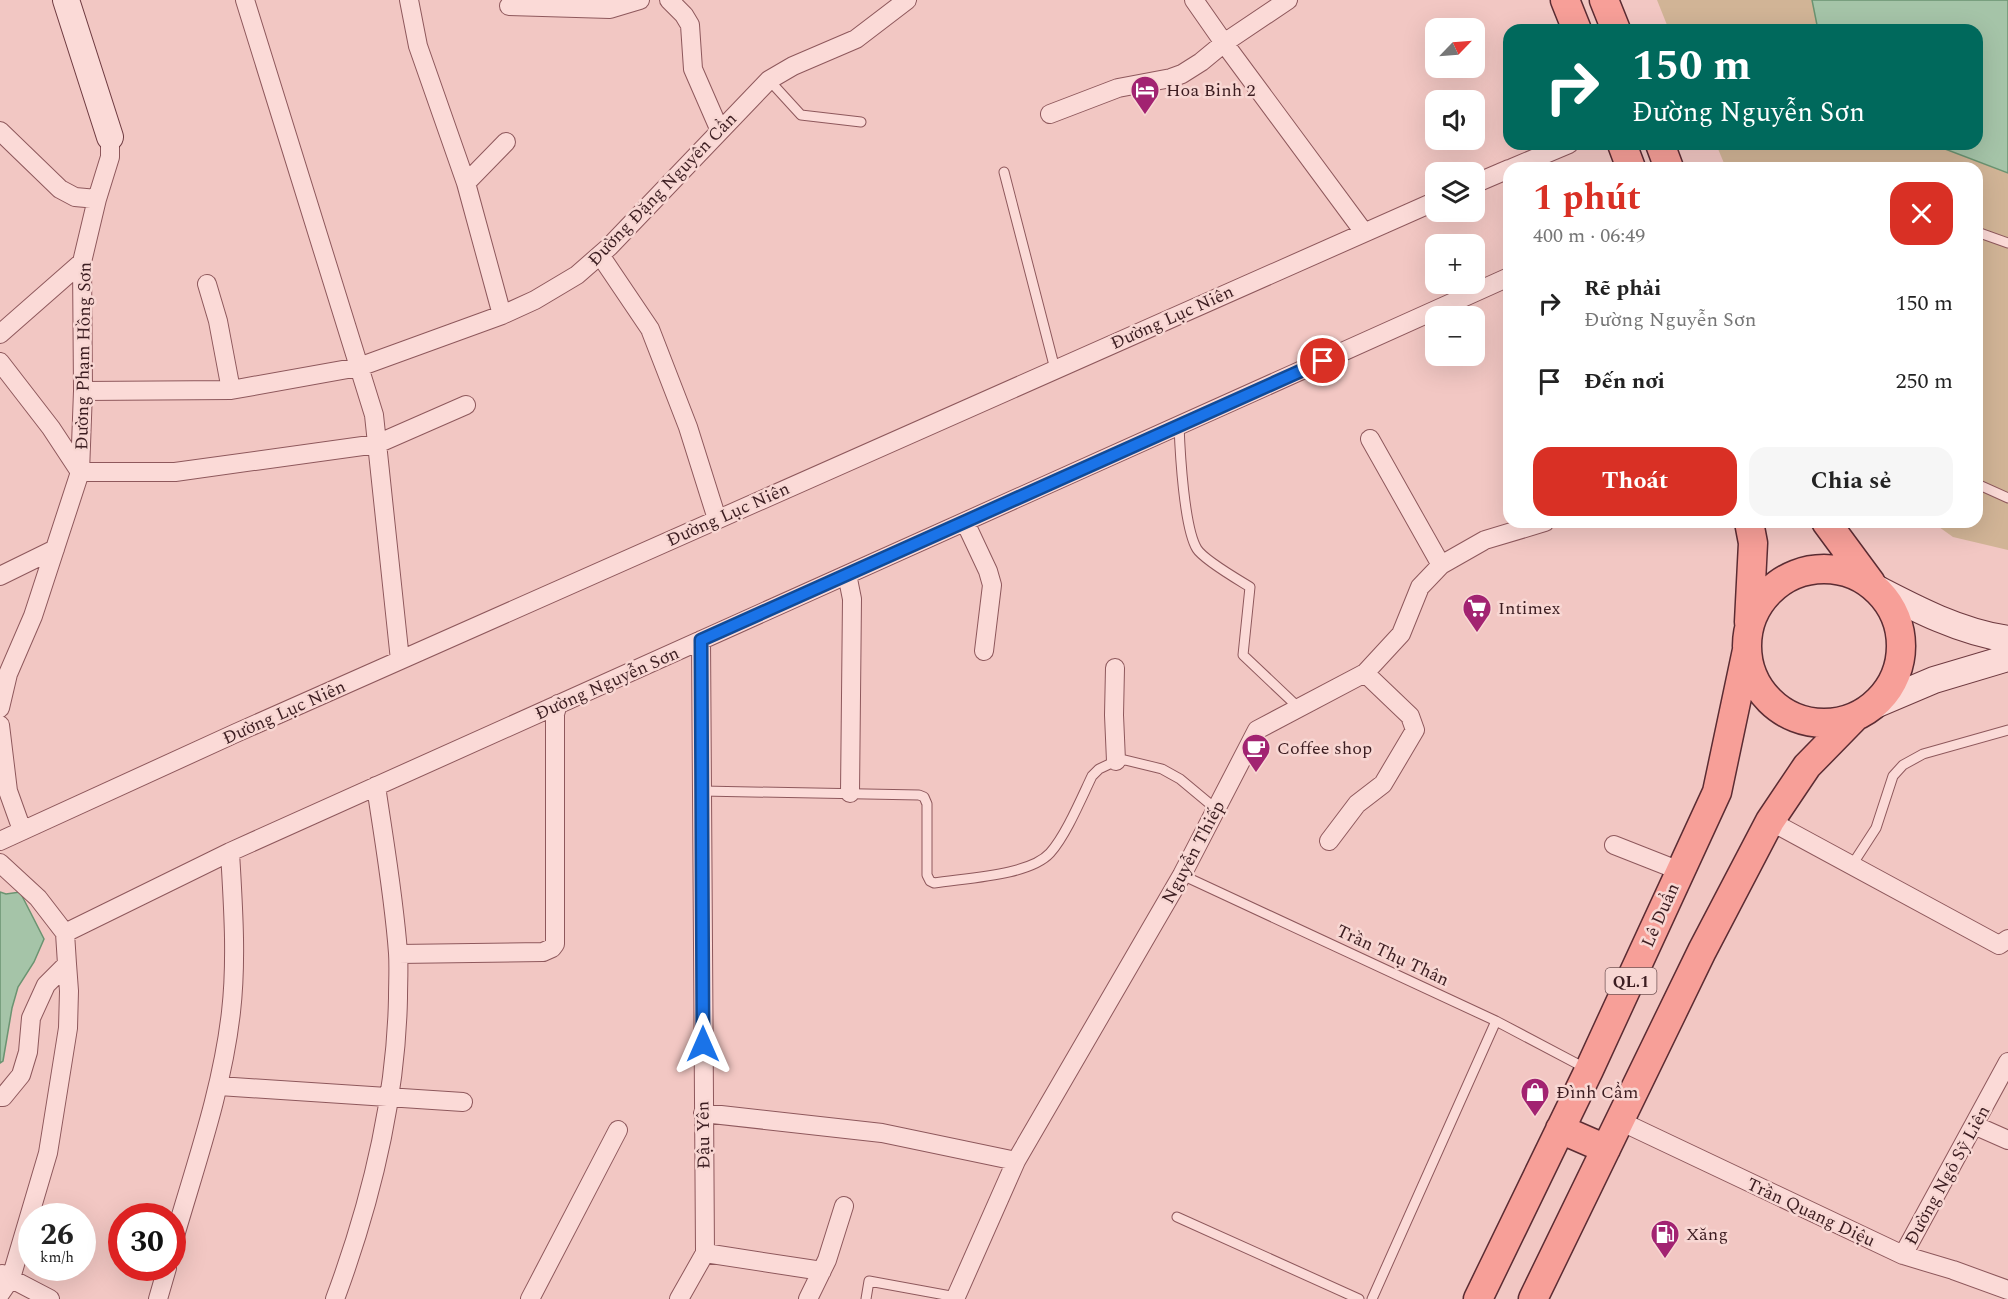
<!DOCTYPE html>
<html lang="vi">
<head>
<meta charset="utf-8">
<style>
  body { margin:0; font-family:Spectral,serif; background:#f6f6f6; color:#222; height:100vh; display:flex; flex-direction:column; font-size:22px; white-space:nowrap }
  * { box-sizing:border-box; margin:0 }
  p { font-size:20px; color:#767676 }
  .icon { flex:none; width:33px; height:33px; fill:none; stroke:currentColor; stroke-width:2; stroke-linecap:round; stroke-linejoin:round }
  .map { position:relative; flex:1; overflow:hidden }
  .side { position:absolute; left:1503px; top:162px; width:480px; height:366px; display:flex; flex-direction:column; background:#fff; border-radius:18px; box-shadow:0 6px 24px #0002 }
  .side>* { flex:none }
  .hud { position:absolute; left:1503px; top:24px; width:480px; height:126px; border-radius:18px; box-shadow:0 6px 24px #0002; background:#00695c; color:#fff; overflow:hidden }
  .needle { width:39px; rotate:65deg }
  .tools { position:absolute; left:1425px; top:18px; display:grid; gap:12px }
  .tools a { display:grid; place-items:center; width:60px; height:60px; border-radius:12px; background:#fff; box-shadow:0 6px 24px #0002; font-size:30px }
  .speed { position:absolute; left:18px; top:1203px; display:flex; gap:12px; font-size:30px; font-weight:700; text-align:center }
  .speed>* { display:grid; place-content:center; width:78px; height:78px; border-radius:50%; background:#fff; box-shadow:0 6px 24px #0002; line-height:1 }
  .speed small { font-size:15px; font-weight:400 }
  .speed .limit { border:9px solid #d22; background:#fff; color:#111 }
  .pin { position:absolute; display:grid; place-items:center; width:51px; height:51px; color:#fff; margin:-26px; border:3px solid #fff; border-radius:50%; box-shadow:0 2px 6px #0007 }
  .me { position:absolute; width:66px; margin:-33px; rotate:0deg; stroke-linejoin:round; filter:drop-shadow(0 0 4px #0008) }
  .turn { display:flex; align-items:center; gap:21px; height:126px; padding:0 30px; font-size:27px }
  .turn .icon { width:78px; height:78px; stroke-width:2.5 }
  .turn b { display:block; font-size:42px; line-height:51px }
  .round { display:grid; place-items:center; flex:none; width:63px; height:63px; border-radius:18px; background:#f6f6f6 }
  .headline { display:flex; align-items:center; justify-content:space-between; height:102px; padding:0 30px }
  h1 { font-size:36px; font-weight:700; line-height:45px; color:#d93025 }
  .cta { display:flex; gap:12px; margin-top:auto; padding:12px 30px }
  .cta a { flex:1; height:69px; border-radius:18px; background:#d93025; color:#fff; font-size:24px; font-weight:700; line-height:69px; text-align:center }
  .cta a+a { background:#f6f6f6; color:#222 }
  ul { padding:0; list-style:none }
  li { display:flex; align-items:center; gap:18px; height:78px; padding:0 30px }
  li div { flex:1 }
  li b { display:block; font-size:22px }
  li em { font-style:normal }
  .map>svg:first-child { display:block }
  .green { fill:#d1b496 }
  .water { fill:#a5c4a8; stroke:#6b9371; stroke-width:1.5 }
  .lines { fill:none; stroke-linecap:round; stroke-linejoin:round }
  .lane-casing { stroke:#8e585c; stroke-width:11 }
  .street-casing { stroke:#8e585c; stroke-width:20 }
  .secondary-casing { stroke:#6f3b41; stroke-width:28 }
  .primary-casing { stroke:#5b2c33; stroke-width:31 }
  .lane { stroke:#fbdad7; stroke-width:9 }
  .street { stroke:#fbdad7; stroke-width:18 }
  .secondary { stroke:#fbdad7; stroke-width:26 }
  .primary { stroke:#f79f98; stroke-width:28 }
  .route-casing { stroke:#114b97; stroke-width:15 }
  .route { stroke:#1a73e8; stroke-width:10 }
  .labels { text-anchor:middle; stroke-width:5; stroke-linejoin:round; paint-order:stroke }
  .shield { fill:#f8d7d3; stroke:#745556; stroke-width:1.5 }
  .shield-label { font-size:16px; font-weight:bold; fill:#3c1d21 }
  .poi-label { font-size:18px; fill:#3c1d21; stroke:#f8d7d3; text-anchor:start }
  .street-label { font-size:18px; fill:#3c1d21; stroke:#f8d7d3 }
</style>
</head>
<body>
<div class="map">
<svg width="2008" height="1299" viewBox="0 0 2008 1299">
  <rect width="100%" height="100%" fill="#f2c7c3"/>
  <path class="green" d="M1657 0H2008V550L1953 537 1932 522H1977V168H1726L1716 144H1977V30H1669Z"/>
  <path class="water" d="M1812 0H2008V173L1932 144H1977V30H1818Z
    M0 892 6 894 20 892 44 939 34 962 18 987 12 1008 3 1061 0 1063Z"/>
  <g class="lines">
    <g class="lane-casing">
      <path id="lane" d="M769 80 801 115 861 122
        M1004 172 1055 369
        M1977 232 2008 243
        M1179 425C1180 452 1184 528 1197 549 1204 560 1237 579 1250 587L1243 655 1299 708
        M1977 484 2008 498
        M702 791 919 795 924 797 927 804V875L930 881 934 883C964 878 1029 876 1050 853 1066 835 1081 799 1092 776L1099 769 1116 761 1125 760 1162 769 1180 779 1216 809
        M1852 865 1876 828 1893 776 1903 765 1923 754 2008 730
        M1182 875 1496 1021 1587 1069
        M1177 1217 1359 1299
        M866 1299 869 1281 956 1297
        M1372 1299 1496 1021"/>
    </g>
    <g class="street-casing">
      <path id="street" d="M245 0 374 415 400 660
        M409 0 418 46 466 183 502 315
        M669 0 684 15 690 25 693 69 720 131
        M1194 0 1224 43 1363 231
        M509 6 610 9 640 0
        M1050 114 1118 88 1171 78 1182 74 1201 62 1224 43 1288 0
        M0 131 60 189 75 197 97 199
        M1512 168 1569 144
        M466 183 506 142
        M1474 184 1509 169
        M600 255 650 329 688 427 717 519
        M207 284 218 321 231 390
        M0 334 82 262
        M0 362 51 428 80 472H175L377 444 466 405
        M83 391 231 390 359 367 502 315 535 300 577 275 609 247 769 80 793 66 856 39 907 0
        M1370 439 1441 565
        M965 522 988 571 992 585 984 651
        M0 576 55 549
        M842 577 848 579 852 599 850 793
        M1115 668 1114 715 1116 761
        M0 708 8 674 33 616 80 472 83 391 82 262 97 199 110 157V137
        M0 725 8 791 22 830
        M1770 821 1999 945 2008 939
        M0 841 236 733 1436 201
        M1329 841 1357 804 1383 784 1415 730 1410 716 1365 673
        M1614 845 1680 871
        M0 863 38 898 65 933 67 964 46 985 31 1018 28 1052 21 1075 3 1097H0
        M65 933 230 852 1509 277
        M398 954 543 952 552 948 555 944V714L558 704
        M219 1086 463 1102
        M703 1113 882 1133 1016 1161
        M1620 1121 1903 1255 1953 1270 2008 1290
        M1974 1125 2008 1140
        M172 1246C194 1169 222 1092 231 1012 237 959 233 905 230 852
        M705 1253 822 1271
        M1903 1255 2008 1062
        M2 1274 50 1299
        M0 1294 11 1278 48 1153 68 1028 69 991 67 964
        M158 1299 167 1268
        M335 1299C371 1202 396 1101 398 998 398 983 399 968 398 953 394 897 384 841 376 786
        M530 1299 618 1130
        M679 1299 705 1253 701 640
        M808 1299 827 1260 844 1206
        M955 1299 1016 1161 1182 875 1257 730 1365 673 1401 634 1420 587 1441 565 1485 540 1545 522"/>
    </g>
    <g class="secondary-casing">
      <path id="secondary" d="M66 0 110 137
        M1874 587C1916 609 1960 632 2008 639
        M1875 705 1934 680 2008 658"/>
    </g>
    <g class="primary-casing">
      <path id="primary" d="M1565 0 1577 30
        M1604 0 1616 30
        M1622 144 1631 168
        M1660 144 1669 168
        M1749 522 1753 543 1749 622
        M1826 522 1871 583
        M1747 646a77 77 0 1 1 154 0a77 77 0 1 1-154 0Z
        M1560 1129 1606 1149
        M1478 1299 1589 1070 1717 792 1747 650
        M1533 1299 1702 951 1770 821 1807 766 1854 718"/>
    </g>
    <use href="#lane" class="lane"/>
    <use href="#street" class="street"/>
    <use href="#secondary" class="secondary"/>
    <use href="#primary" class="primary"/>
  </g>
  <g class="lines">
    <g class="route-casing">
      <path id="route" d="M703 1044 701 640 1323 361"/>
    </g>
    <use href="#route" class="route"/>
  </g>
  <defs>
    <g id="hotel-pin" transform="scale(1.5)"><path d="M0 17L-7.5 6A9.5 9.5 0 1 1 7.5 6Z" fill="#a22371" stroke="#f8d7d3"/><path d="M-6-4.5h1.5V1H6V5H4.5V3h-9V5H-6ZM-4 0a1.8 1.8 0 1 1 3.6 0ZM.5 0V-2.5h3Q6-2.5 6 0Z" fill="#fff"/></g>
    <g id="supermarket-pin" transform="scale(1.5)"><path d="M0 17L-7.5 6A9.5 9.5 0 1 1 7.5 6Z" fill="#a22371" stroke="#f8d7d3"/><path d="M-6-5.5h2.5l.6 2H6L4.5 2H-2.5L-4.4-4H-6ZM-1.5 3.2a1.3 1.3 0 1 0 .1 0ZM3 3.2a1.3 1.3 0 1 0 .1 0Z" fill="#fff"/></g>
    <g id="cafe-pin" transform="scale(1.5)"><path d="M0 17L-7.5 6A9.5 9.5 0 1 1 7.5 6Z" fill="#a22371" stroke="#f8d7d3"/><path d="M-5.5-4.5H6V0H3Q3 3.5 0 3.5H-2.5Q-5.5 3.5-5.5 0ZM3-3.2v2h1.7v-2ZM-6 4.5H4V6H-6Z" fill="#fff"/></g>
    <g id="shop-pin" transform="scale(1.5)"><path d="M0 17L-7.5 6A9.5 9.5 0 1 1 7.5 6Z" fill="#a22371" stroke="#f8d7d3"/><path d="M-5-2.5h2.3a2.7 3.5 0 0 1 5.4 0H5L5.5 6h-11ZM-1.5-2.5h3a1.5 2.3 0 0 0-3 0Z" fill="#fff"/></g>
    <g id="fuel-pin" transform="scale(1.5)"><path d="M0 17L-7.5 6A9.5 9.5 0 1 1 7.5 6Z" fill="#a22371" stroke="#f8d7d3"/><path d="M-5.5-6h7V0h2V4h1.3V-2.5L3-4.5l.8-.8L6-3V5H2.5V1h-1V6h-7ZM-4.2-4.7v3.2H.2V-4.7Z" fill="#fff"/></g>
  </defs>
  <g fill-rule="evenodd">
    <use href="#hotel-pin" x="1145" y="90"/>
    <use href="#supermarket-pin" x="1477" y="608"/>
    <use href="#cafe-pin" x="1256" y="748"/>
    <use href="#shop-pin" x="1535" y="1092"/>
    <use href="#fuel-pin" x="1665" y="1234"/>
  </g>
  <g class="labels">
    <rect class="shield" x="1605.5" y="968" width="51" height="26" rx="4.5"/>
    <g class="shield-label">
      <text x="1631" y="987">QL.1</text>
    </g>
    <g class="poi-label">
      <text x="1166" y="96">Hoa Binh 2</text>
      <text x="1498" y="614">Intimex</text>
      <text x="1277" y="754">Coffee shop</text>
      <text x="1556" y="1098">Đình Cẩm</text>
      <text x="1686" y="1240">Xăng</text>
    </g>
    <g class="street-label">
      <text transform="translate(662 189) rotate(-46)" y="6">Đường Đặng Nguyên Cẩn</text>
      <text transform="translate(1172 317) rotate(-24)" y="6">Đường Lục Niên</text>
      <text transform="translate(83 356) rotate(-89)" y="6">Đường Phạm Hồng Sơn</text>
      <text transform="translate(728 514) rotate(-24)" y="6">Đường Lục Niên</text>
      <text transform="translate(607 683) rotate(-24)" y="6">Đường Nguyễn Sơn</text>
      <text transform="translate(284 712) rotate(-24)" y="6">Đường Lục Niên</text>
      <text transform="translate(1193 852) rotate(-62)" y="6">Nguyễn Thiếp</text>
      <text transform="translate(1660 915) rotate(-66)" y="6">Lê Duẩn</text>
      <text transform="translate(1393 955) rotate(25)" y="6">Trần Thụ Thân</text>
      <text transform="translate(703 1135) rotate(-91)" y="6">Đậu Yên</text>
      <text transform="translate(1947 1175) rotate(-61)" y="6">Đường Ngô Sỹ Liên</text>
      <text transform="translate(1811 1212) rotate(25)" y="6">Trần Quang Diệu</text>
    </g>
  </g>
</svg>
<div class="tools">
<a><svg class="needle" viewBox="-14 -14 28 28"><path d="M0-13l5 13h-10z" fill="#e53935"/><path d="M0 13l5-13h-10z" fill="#767676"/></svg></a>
<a><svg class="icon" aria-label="sound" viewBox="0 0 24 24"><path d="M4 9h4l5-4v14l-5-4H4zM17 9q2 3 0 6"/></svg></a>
<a><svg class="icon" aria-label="layers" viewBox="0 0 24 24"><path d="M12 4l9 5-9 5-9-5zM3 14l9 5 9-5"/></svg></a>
<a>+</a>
<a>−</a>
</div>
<div class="speed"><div>26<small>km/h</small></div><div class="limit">30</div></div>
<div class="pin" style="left:1323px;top:361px;background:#d93025"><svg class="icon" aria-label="arrive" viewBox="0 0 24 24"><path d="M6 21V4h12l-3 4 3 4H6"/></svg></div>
<svg class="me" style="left:703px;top:1044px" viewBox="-20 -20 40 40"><path d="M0-17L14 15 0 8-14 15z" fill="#1a73e8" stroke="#fff" stroke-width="4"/></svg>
<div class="hud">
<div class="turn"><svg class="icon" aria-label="right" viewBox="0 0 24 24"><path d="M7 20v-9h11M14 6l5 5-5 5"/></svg><div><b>150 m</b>Đường Nguyễn Sơn</div></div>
</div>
<section class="side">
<div class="headline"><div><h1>1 phút</h1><p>400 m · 06:49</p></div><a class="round" style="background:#d93025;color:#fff"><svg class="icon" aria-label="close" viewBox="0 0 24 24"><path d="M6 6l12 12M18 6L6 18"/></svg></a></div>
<ul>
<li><svg class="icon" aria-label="right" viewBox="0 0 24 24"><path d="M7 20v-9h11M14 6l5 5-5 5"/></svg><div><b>Rẽ phải</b><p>Đường Nguyễn Sơn</p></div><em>150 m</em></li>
<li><svg class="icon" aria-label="arrive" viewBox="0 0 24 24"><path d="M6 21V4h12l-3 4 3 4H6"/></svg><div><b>Đến nơi</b></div><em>250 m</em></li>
</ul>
<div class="cta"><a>Thoát</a><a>Chia sẻ</a></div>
</section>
</div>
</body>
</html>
